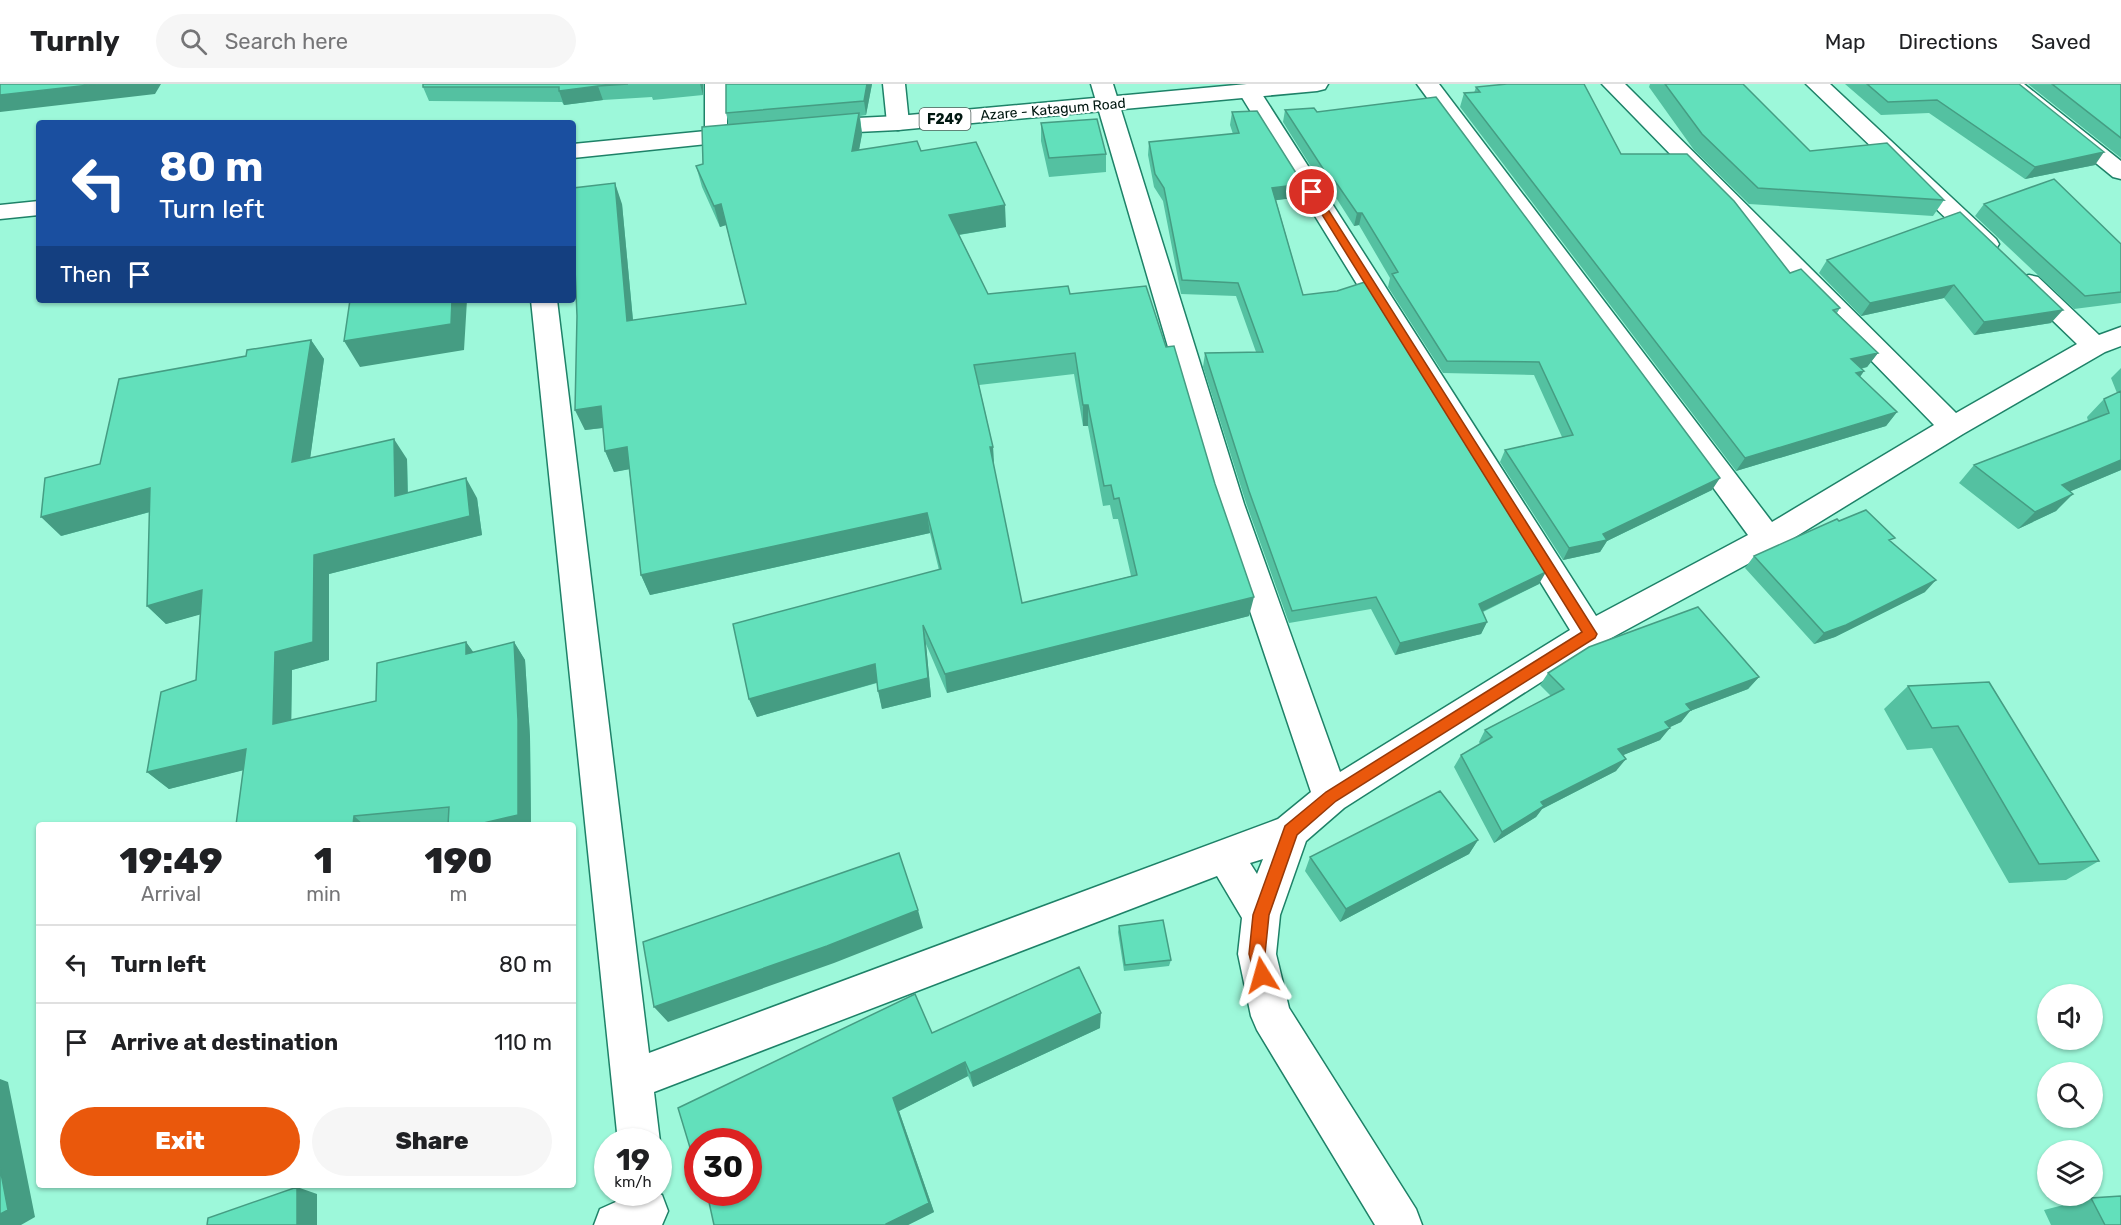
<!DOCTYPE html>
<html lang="en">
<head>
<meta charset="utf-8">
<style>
  body { margin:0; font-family:Rubik,sans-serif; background:#f6f6f6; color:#202124; height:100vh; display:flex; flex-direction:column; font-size:22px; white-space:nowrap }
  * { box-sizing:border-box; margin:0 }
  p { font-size:20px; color:#757577 }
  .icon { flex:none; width:33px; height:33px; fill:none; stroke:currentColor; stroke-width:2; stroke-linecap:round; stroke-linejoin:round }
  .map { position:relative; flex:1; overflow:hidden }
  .drawer { position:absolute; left:36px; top:738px; width:540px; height:366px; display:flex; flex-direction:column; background:#fff; border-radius:6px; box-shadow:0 2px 4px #0004 }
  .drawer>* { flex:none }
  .hud { position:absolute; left:36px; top:36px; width:540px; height:183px; border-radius:6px; box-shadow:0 2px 4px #0004; background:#1a4fa0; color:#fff; overflow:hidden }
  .buttons { position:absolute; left:2037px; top:900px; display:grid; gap:12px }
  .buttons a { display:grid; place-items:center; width:66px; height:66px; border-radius:50%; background:#fff; box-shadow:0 2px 4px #0004; font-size:30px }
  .speed { position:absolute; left:594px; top:1044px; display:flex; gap:12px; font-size:30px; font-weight:700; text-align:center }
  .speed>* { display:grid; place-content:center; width:78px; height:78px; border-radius:50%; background:#fff; box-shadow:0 2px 4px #0004; line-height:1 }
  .speed small { font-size:15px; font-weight:400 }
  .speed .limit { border:9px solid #d22; background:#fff; color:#111 }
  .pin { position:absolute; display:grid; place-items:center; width:51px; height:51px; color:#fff; margin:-26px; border:3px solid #fff; border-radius:50%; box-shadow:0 2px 6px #0007 }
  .me { position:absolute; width:66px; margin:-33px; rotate:352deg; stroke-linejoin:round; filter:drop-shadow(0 0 4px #0008) }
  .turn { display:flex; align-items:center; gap:21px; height:126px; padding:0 24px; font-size:27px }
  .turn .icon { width:78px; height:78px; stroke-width:2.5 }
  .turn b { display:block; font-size:42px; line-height:51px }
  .then { display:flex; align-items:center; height:57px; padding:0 24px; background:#0003; gap:12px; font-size:22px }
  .eta { display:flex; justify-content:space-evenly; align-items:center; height:102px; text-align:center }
  .eta b { font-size:36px; font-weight:800; line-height:42px }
  .action { display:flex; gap:12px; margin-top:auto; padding:12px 24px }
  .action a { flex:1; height:69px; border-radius:36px; background:#ea580c; color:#fff; font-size:24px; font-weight:800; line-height:69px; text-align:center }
  .action a+a { background:#f6f6f6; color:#202124 }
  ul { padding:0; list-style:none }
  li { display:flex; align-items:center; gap:18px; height:78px; padding:0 24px; border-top:2px solid #e0e0e0 }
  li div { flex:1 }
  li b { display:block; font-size:22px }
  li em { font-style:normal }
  header { display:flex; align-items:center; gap:36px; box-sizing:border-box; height:84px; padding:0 30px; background:#fff; border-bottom:2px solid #e0e0e0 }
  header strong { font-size:28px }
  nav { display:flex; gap:33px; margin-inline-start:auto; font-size:21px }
  .search { width:420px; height:54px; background:#f6f6f6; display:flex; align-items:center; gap:15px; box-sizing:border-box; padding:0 21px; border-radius:33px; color:#757577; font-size:22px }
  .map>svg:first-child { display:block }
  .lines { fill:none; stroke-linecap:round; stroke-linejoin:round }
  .minor-casing { stroke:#1e8268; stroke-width:3 }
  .major-casing { stroke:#1e8268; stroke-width:3 }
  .minor { fill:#fff; fill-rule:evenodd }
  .major { fill:#fff; fill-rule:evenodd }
  .wall { fill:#54c1a1; fill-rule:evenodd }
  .shaded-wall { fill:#459d83 }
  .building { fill:#62e0bb; stroke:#459d83; stroke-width:1.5; fill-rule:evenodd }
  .route { fill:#ea580c; stroke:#983908; stroke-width:1.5 }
  .labels { text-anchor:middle; stroke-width:4.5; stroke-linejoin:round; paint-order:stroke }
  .far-street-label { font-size:14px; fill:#001710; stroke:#fff }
  .shield { fill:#fff; stroke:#4c5d58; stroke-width:1.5 }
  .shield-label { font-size:14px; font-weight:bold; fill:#001710 }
</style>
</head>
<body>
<header>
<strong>Turnly</strong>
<div class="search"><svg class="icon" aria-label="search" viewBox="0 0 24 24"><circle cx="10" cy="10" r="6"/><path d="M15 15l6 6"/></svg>Search here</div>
<nav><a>Map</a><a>Directions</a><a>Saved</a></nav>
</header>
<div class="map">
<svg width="2121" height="1141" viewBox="0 0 2121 1141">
  <rect width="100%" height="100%" fill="#9df8da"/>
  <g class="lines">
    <g class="minor-casing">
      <path id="minor" d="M705 0H727V53L724 58 716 60 708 58 705 53Z
        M883 0H905L909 39 906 44 898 46 890 44 887 39Z
        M1091 0H1113L1244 420 1340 688 1570 546 1238 7 1241 2 1249 0 1257 2 1260 7 1596 532 1748 451 1417 0H1439L1772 438 1934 341 1602 0H1625L1956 329 2077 260 2020 205 2016 199 2020 193 2029 191 2038 193 2099 251 2121 243V262L2105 268 1963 350 1779 463 1602 559 1344 724 1306 757 1280 831 1276 870 1289 924 1416 1125 1422 1141H1375L1257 946 1251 932 1238 870 1242 834 1217 792 654 1008 660 1058 658 1062V1058H618L531 216H557L649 969 1278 735 1311 708 1214 420ZM1263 775 1257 790 1250 779Z
        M1806 0H1830L1996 155 1999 160 1996 165 1987 168 1978 165Z
        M1999 0H2024L2121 77V95L2113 93Z
        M638 1108H654L662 1111 668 1127 662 1141H594L600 1125Z"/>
    </g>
    <g class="major-casing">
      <path id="major" d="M1247 0H1328L1325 5 1317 7 898 46 816 50 808 48 805 43 808 38 816 36 898 32Z
        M747 43 755 45 758 50 755 55 573 74V60Z
        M39 117V131L0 135V121Z"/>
    </g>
    <use href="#minor" class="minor"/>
    <use href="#major" class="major"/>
  </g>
  <path class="wall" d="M423 0H703V11L653 16 652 13 603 16 564 21 562 18 429 17 423 3Z
    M726 0H872L866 31 860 32 862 50 859 65 921 67 1006 143 959 151 988 210H1070L1249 532 947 609 926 560 931 613 882 625 877 599 757 633 749 615 939 486 930 449 650 511 641 491 629 385 614 388 605 367 603 344 585 346 575 326 622 120 633 236 746 220 726 141 720 143 702 103 696 82 703 80 729 41 726 29ZM1074 290 1083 342H1088L1103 422 1110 421 1113 435H1118L1131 492 1022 519 994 383 993 363 979 301Z
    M1650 0H1743L1810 67 1944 116 1933 132 1749 120 1694 66 1649 3Z
    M1845 0H2019L2095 81 2025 95 1929 29 1881 31Z
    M2028 0H2121V74Z
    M1476 3 1621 70 1840 224 1837 229 1878 269 1867 283 1861 285 1864 287 1860 293 1897 328 1886 342 1736 387 1460 23 1464 9H1474Z
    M1285 26 1317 28 1712 406 1607 457 1600 468 1563 476 1500 378 1505 366 1562 353 1534 291 1443 289 1388 203 1390 194 1359 141 1354 142 1333 109 1328 110 1283 38Z
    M1232 28 1301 113 1276 116 1303 211 1539 500 1483 528 1487 538 1481 550 1395 571 1371 525 1289 539 1246 419 1203 283 1205 269 1256 268 1236 212 1181 210 1163 117 1154 103 1148 71 1149 58 1233 50 1230 41Z
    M1041 39 1106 70V88L1049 93 1041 57Z
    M1984 120 2121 160V219L2074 225 1975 132Z
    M1960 128 2051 239 1974 251 1944 214 1861 232 1819 189 1827 176Z
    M311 256 324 275 310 374 407 375 408 409 477 414 482 451 329 490V576L292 586 291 636 376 617 466 558 473 568 514 558 525 576 530 653 531 741H448V740L436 741H236L243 686 169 705 147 688 196 596 200 530 166 540 147 522 150 428 61 452 100 380Z
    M2121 284V386L2071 407 2056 427 2018 445 1959 399 1974 381 2088 337 2087 333 2104 315 2117 309 2111 294Z
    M1839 437 1891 458 1925 508 1835 553 1814 560 1745 484 1754 472Z
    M1548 589 1759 593 1748 605 1690 627 1681 638 1669 643 1660 656 1623 671 1616 687 1542 725 1536 733 1494 759 1454 683 1461 671 1480 660 1479 658 1485 646 1551 612 1540 601Z
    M1989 598 2099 777 2066 796 2009 799 1932 664 1907 666 1884 625 1908 602Z
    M1478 756 1469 770 1340 838 1305 787 1310 773Z
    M1119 842 1171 876 1169 882 1124 887 1118 848Z
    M1100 944 973 1003 968 992 899 1027 934 1128 908 1141H714L932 949Z
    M2091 1114 2121 1141H2051L2044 1126Z"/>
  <path class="shaded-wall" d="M98 0H161L155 10 0 28V11Z
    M700 0H703V11Z
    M867 0H872L866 31 864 17Z
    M598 2 603 16 564 21 559 7Z
    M859 29 862 50 855 88 852 67Z
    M2104 68 2095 81 2025 95 2035 83Z
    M1331 97H1335L1333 109 1328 110Z
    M615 99 622 120 635 258 627 237Z
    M1303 100 1301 113 1270 117 1272 104Z
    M721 120 726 141 720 143 714 122Z
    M1005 121 1006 143 951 152 949 131Z
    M1357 129H1362L1359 141 1354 142Z
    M573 185H575L579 207 573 191Z
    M1954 201 1944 214 1861 232 1870 219Z
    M452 216H467L464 266 360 283 344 257Z
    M2063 226 2051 239 1974 251 1984 238Z
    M311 256 324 275 307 397 292 378Z
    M1878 269 1867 283 1841 289 1851 275Z
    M1864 287 1854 301 1856 289Z
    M1083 321H1088V342H1083Z
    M601 322 610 343 585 346 575 326Z
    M1897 328 1886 342 1736 387 1745 374Z
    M394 355 407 375 408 431 395 412Z
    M627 363 636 384 614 388 605 367Z
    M990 363H993L994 383Z
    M2121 376V386L2045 418 2062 401Z
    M466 394 477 414 482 451 329 490V576L292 586 291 657 273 640 275 568 314 471Z
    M1720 394 1712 406 1607 457 1600 468 1563 476 1569 464 1603 450Z
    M150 404 168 423 61 452 41 433Z
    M2073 410 2056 427 2018 445 2035 428Z
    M927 429 930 449 650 511 641 491Z
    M1546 488 1539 500 1473 532 1479 520Z
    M1936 496 1925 508 1835 553 1814 560 1824 549Z
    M202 506 220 525 166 540 147 522Z
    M1254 513 1249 532 947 609 945 590Z
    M1487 538 1481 550 1395 571 1400 559Z
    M923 541 926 560 931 613 882 625 878 607Z
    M466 558 479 576 466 570Z
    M514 558 525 576 530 653 531 741H475Z
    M875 580 879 598 757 633 749 615Z
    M1759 593 1748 605 1690 627 1681 638 1662 647 1670 644 1660 656 1609 677 1618 665 1665 638 1686 620Z
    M246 665 264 681 169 705 147 688Z
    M1626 675 1616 687 1542 725 1536 733 1494 759 1502 748 1541 718Z
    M354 732 364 741H353Z
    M1478 756 1469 770 1340 838 1346 825Z
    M918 826 923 844 834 879 668 938 654 923Z
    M1101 929 1100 944 973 1003 970 989Z
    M965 978 968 992 899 1027 934 1128 908 1141H886L893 1014Z
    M0 995 8 998 35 1133 21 1141H0Z
    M297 1103 317 1110V1141H297Z"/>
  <path class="building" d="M0 0H98L0 11Z
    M423 0H628L598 2 559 7V3H423Z
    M726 0H867L864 17 726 29Z
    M1507 0H1584L1621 70H1687L1734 117 1790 189 1801 185 1840 224 1833 226 1878 269 1851 275 1864 287 1856 289 1897 328 1745 374 1464 9 1480 8 1476 3Z
    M1665 0H1743L1810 67 1887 59 1944 116 1758 104 1702 50Z
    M1867 0H2019L2104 68 2035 83 1937 16 1888 18Z
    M2052 0H2121V54Z
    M1436 13 1720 394 1603 450 1607 456 1569 464 1505 366 1573 351 1539 278 1447 277 1392 190 1398 188 1362 129H1357L1335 97H1331L1285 26 1314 24 1317 28Z
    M1257 27 1303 100 1272 104 1303 211 1337 207 1365 198 1546 488 1479 520 1487 538 1400 559 1376 513 1292 527 1249 407 1205 269 1263 268 1238 199 1182 196 1164 104 1155 90 1149 58 1239 49 1232 28Z
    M859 29 852 67 917 57 921 67 976 58 1005 121 949 131 988 210 1068 202 1070 210 1146 202 1166 263 1174 262 1215 400 1254 513 945 590 923 541 928 594 878 607 875 580 749 615 733 540 941 485 927 429 641 491 627 363 605 367 601 322 575 326 577 232 575 185H573V104L615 99 627 237 746 220 721 120 714 122 696 82 703 80 702 43ZM1075 269 1083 321H1088L1104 402 1111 401 1114 415 1119 414 1137 491 1022 519 990 363H993L974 281Z
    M1097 35 1106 70 1049 74 1041 39Z
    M2054 95 2121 160V208L2085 212 1984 120Z
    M1960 128 2063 226 1984 238 1954 201 1870 219 1827 176Z
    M350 216H452L451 240 344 257Z
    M311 256 292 378 394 355 395 412 466 394 470 432 314 471 313 558 275 568 273 640 376 617 377 579 466 558V570L514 558 518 636V731L475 741H448L449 723 354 732 353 741H236L246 665 147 688 161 608 196 596 202 506 147 522 150 404 41 433 45 394 100 380 119 295 246 272 247 266Z
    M2121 307V376L2062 401 2073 410 2035 428 1974 381 2109 329 2104 315Z
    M1866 426 1895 454 1889 456 1936 496 1846 541 1824 549 1754 472 1837 435 1839 437Z
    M1698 523 1759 593 1686 620 1691 626 1665 638 1670 644 1618 665 1626 675 1541 718 1544 722 1502 748 1461 671 1492 653 1485 646 1564 605 1548 589 1589 563Z
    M1989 598 2099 777 2039 780 1958 642 1932 644 1908 602Z
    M1440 707 1478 756 1346 825 1310 773Z
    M899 769 918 826 827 862 654 923 643 858Z
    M1163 836 1171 876 1125 881 1119 842Z
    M1079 883 1101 929 970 989 965 978 893 1014 929 1119 886 1140V1141H714L707 1109 704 1111 703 1108H748V1058H698V1090L678 1024 915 910 932 949Z
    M0 1084 8 1126 0 1130Z
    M297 1103V1141H207L208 1134Z
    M2121 1112V1141H2105L2091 1114Z"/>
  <path class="route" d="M1312 105 1317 108 1597 550 1595 554 1336 717 1297 751 1269 831 1265 870 1270 891 1268 897 1262 899 1256 897 1249 870 1253 831 1285 742 1326 708 1582 548 1308 108Z"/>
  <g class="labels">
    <g class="far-street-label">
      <text transform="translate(1053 25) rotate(-5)" y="5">Azare - Katagum Road</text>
    </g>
    <rect class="shield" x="919.5" y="24" width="51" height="22" rx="4.5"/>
    <g class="shield-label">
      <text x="945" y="40">F249</text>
    </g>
  </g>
</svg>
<div class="buttons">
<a><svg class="icon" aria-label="sound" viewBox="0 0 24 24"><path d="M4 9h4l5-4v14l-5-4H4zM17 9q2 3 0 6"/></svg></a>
<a><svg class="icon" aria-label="search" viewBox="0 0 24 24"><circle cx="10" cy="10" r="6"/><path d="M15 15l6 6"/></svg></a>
<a><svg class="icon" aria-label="layers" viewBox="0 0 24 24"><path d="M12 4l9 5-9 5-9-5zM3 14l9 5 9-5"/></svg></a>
</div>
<div class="speed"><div>19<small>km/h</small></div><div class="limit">30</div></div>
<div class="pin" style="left:1312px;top:108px;background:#d93025"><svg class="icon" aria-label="arrive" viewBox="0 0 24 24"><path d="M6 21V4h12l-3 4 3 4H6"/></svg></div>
<svg class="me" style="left:1262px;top:891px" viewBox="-20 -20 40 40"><path d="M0-17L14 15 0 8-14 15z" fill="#ea580c" stroke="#fff" stroke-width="4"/></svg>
<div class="hud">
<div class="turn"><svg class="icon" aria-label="left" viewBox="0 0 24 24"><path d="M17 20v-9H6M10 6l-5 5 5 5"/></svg><div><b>80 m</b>Turn left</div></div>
<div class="then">Then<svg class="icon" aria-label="arrive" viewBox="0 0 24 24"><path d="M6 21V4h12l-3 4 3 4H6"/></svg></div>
</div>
<section class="drawer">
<div class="eta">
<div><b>19:49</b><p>Arrival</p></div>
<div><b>1</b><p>min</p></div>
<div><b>190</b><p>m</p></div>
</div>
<ul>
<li><svg class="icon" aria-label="left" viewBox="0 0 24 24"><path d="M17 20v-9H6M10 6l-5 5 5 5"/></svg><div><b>Turn left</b></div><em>80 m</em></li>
<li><svg class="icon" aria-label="arrive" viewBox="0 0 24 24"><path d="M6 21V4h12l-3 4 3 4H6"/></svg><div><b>Arrive at destination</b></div><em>110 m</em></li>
</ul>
<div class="action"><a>Exit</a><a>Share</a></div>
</section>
</div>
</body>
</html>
